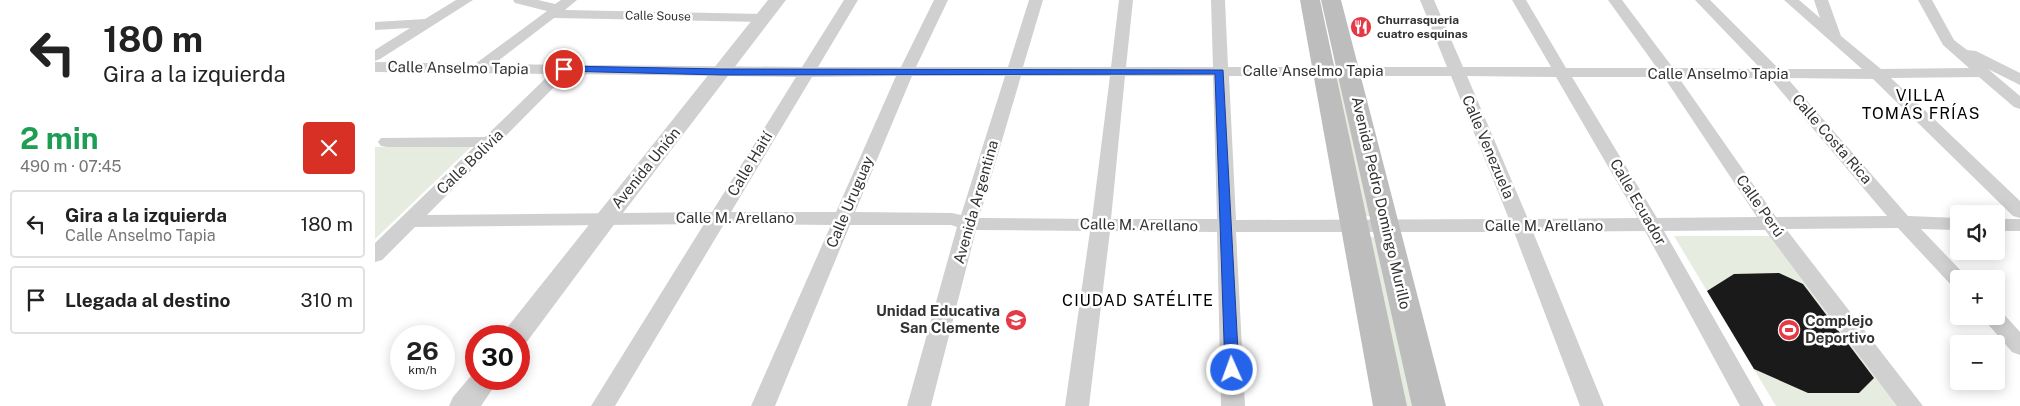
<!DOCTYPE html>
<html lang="es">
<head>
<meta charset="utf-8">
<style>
  body { margin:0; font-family:"Public Sans",sans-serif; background:#f6f6f6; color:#222; height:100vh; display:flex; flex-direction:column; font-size:19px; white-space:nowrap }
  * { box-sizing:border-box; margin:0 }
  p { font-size:16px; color:#767676 }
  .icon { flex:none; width:28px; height:28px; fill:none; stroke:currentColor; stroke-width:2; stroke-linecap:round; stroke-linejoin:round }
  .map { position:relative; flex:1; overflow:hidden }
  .details { display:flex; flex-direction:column; background:#fff; width:375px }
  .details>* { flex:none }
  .hud { background:#fff; color:#222; overflow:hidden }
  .fabs { position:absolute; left:1575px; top:205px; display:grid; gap:10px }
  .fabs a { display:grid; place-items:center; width:55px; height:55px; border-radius:5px; background:#fff; box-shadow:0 2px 12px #0003; font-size:25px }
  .speed { position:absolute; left:15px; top:325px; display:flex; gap:10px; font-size:25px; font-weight:700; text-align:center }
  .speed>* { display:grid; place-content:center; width:65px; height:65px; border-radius:50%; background:#fff; box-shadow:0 2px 12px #0003; line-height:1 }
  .speed small { font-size:12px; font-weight:400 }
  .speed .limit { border:8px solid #d22; background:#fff; color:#111 }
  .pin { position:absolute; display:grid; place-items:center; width:42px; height:42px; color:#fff; margin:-21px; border:2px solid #fff; border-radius:50%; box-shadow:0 1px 5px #0007 }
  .me { position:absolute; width:55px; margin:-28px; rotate:358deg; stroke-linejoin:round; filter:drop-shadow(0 0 4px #0008) }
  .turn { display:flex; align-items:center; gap:18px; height:105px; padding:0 20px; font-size:22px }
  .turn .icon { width:65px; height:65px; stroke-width:2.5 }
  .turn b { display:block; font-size:35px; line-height:42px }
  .round { display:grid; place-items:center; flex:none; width:52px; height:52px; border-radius:5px; background:#f6f6f6 }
  .head { display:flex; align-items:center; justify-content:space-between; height:85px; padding:0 20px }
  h1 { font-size:30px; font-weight:700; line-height:38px; color:#1e9e55 }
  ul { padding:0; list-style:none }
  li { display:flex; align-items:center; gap:15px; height:68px; margin:0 10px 8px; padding:0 10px; border:2px solid #e0e0e0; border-radius:5px }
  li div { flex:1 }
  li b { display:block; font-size:19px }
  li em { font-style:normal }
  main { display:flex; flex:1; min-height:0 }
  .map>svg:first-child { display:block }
  .green { fill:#e6ecdf }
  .building { fill:#1a1a1a }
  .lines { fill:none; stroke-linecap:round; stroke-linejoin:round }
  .minor { fill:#d0d0d0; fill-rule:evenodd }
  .tertiary { fill:#d0d0d0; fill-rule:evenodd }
  .secondary { fill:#bdbdbd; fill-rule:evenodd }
  .route { fill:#2563eb; stroke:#184099 }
  .labels { text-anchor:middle; stroke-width:5; stroke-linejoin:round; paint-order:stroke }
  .far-street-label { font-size:12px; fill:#333; stroke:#fff }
  .far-poi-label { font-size:12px; font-weight:bold; fill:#333; stroke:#fff; text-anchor:start }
  .street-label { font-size:15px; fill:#333; stroke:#fff }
  .poi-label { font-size:15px; font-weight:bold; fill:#333; stroke:#fff; text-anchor:end }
  .neighbourhood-label { font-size:16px; letter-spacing:1px; fill:#000; stroke:#fff }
</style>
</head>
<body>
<main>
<section class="details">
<div class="hud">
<div class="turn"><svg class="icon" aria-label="left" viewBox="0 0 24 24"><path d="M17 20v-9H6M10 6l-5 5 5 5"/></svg><div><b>180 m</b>Gira a la izquierda</div></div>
</div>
<div class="head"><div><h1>2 min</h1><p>490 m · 07:45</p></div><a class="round" style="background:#d93025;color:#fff"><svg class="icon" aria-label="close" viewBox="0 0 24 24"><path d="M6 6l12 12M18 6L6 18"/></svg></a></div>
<ul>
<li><svg class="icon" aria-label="left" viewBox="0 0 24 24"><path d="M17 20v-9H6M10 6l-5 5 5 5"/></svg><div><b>Gira a la izquierda</b><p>Calle Anselmo Tapia</p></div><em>180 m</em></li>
<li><svg class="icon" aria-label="arrive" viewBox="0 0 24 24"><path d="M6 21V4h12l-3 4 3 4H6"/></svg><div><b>Llegada al destino</b></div><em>310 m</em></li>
</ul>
</section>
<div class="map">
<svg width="1645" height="406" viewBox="0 0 1645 406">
  <rect width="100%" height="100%" fill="#fff"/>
  <path class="green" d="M958 79H970L1002 216H988Z
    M0 147H96L0 239Z
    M1299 236H1403L1528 406H1401Z
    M993 237H1007L1043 406H1026Z"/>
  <path class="building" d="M1404 273 1428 284 1499 378 1484 393H1433L1379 369 1332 291 1359 274Z"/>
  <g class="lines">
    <path class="minor" d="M81 0H98L5 59 0 61V50L35 28 0 30V22L50 19Z
      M138 0H163L180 4 186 0H202L190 10 389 14 394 15 396 18 394 21 389 22 179 18 119 64 427 67 469 0H483L443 67H526L559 0H573L541 67H633L654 0H668L648 67H736L744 0H758L751 67H838L836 0H850L853 67H1072L1045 0H1059L1088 67H1176L1137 0H1151L1191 68H1282L1233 0H1247L1298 68 1386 69 1320 0H1335L1404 69H1487L1409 0H1424L1445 18 1439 0H1453L1466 36 1506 69 1594 68 1568 45 1543 0H1557L1579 40 1592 50 1601 51 1645 73V85L1613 69 1645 96V109L1639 107 1604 77 1516 78 1645 201V218L1638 216 1498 79 1412 78 1533 216 1584 218V230L1546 229 1591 276 1593 279H1584V288L1577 286 1523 228 1411 229 1548 406H1522L1390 230 1289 231 1389 406H1365L1270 231 1158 232 1229 406H1205L1139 232H861L870 406H846L842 232 735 231 714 406H690L715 231 601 230 556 406H532L582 227 576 225H475L400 406H376L456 225 349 224 240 406H216L329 224 40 227 7 260 0 262V243L99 147H12L6 146 3 142 6 138 110 137 175 74 0 72V62L100 64 172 11 140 3ZM192 74 421 77 337 212 52 215ZM521 76 461 212H356L437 77ZM537 76H630L586 215 577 213 480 212ZM646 76H735L717 219 604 218ZM750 76H838L842 219H736ZM854 76H1076L1134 219 861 220ZM1092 76 1181 77 1263 218 1153 219ZM1197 77H1289L1382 217 1282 218ZM1304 78H1395L1512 216 1401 217Z
      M1621 219H1645V231H1621Z
      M1621 309 1625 310 1645 332V355L1637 352 1606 316H1621Z"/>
    <path class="tertiary" d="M393 0H411L238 226 151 343 144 346V336H127L131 329Z
      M101 370V379H124L106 406H74L78 397Z"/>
    <path class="secondary" d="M925 0H945L1032 406H998Z
      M946 0H966L1071 406H1037Z"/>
  </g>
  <path class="route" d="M189 66 347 69 848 70 864 370 862 374 857 375 852 374 850 370 840 74 347 75 186 71 184 69Z"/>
  <defs>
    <g id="restaurant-disc" transform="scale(1.125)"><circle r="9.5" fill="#e63946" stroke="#fff"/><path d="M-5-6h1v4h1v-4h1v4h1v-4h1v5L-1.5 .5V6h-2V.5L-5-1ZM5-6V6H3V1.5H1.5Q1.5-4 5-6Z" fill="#fff"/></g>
    <g id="school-disc" transform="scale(1.125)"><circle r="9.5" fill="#e63946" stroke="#fff"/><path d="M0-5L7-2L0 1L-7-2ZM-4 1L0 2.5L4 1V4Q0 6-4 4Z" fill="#fff"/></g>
    <g id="stadium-disc" transform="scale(1.125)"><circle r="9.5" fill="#e63946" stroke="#fff"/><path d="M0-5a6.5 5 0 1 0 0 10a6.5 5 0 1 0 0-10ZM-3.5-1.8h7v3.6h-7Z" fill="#fff"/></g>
  </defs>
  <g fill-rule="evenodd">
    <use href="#restaurant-disc" x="986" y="27"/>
    <use href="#school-disc" x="641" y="320"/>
    <use href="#stadium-disc" x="1414" y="330"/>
  </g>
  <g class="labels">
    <g class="far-street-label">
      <text transform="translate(283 16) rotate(1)" y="4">Calle Souse</text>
    </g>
    <g class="far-poi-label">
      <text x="1002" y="24">Churrasqueria<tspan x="1002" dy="14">cuatro esquinas</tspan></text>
    </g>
    <g class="street-label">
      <text transform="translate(83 68) rotate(1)" y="5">Calle Anselmo Tapia</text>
      <text x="938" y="76">Calle Anselmo Tapia</text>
      <text x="1343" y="79">Calle Anselmo Tapia</text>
      <text transform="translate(1457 139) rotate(49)" y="5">Calle Costa Rica</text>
      <text transform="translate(1113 147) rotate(67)" y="5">Calle Venezuela</text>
      <text transform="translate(95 162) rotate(-44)" y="5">Calle Bolivia</text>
      <text transform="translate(375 164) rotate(-59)" y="5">Calle Haití</text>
      <text transform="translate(271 168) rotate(-51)" y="5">Avenida Unión</text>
      <text transform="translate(475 202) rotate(-67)" y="5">Calle Uruguay</text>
      <text transform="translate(601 202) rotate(-74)" y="5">Avenida Argentina</text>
      <text transform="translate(1263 202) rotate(60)" y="5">Calle Ecuador</text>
      <text transform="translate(1006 203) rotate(77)" y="5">Avenida Pedro Domingo Murillo</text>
      <text transform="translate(1385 206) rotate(55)" y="5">Calle Perú</text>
      <text x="360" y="223">Calle M. Arellano</text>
      <text transform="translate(764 225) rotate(1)" y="5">Calle M. Arellano</text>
      <text x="1169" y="231">Calle M. Arellano</text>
    </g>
    <g class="poi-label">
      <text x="625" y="316">Unidad Educativa<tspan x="625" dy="17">San Clemente</tspan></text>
      <text x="1430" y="326" text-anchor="start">Complejo<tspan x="1430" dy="17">Deportivo</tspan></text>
    </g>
    <g class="neighbourhood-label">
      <text x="1546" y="101">VILLA<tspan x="1546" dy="18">TOMÁS FRÍAS</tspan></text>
      <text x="763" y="306">CIUDAD SATÉLITE</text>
    </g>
  </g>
</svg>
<div class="fabs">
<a><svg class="icon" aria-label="sound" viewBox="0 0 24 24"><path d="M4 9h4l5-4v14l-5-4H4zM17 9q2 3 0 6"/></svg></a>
<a>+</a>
<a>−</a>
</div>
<div class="speed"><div>26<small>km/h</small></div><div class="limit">30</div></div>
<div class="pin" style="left:189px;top:69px;background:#d93025"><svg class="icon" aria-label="arrive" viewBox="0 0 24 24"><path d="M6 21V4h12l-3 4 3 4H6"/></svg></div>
<svg class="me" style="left:857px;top:370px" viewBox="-20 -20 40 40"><circle r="17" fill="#2563eb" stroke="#fff" stroke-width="3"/><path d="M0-11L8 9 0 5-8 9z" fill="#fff"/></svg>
</div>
</main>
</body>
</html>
